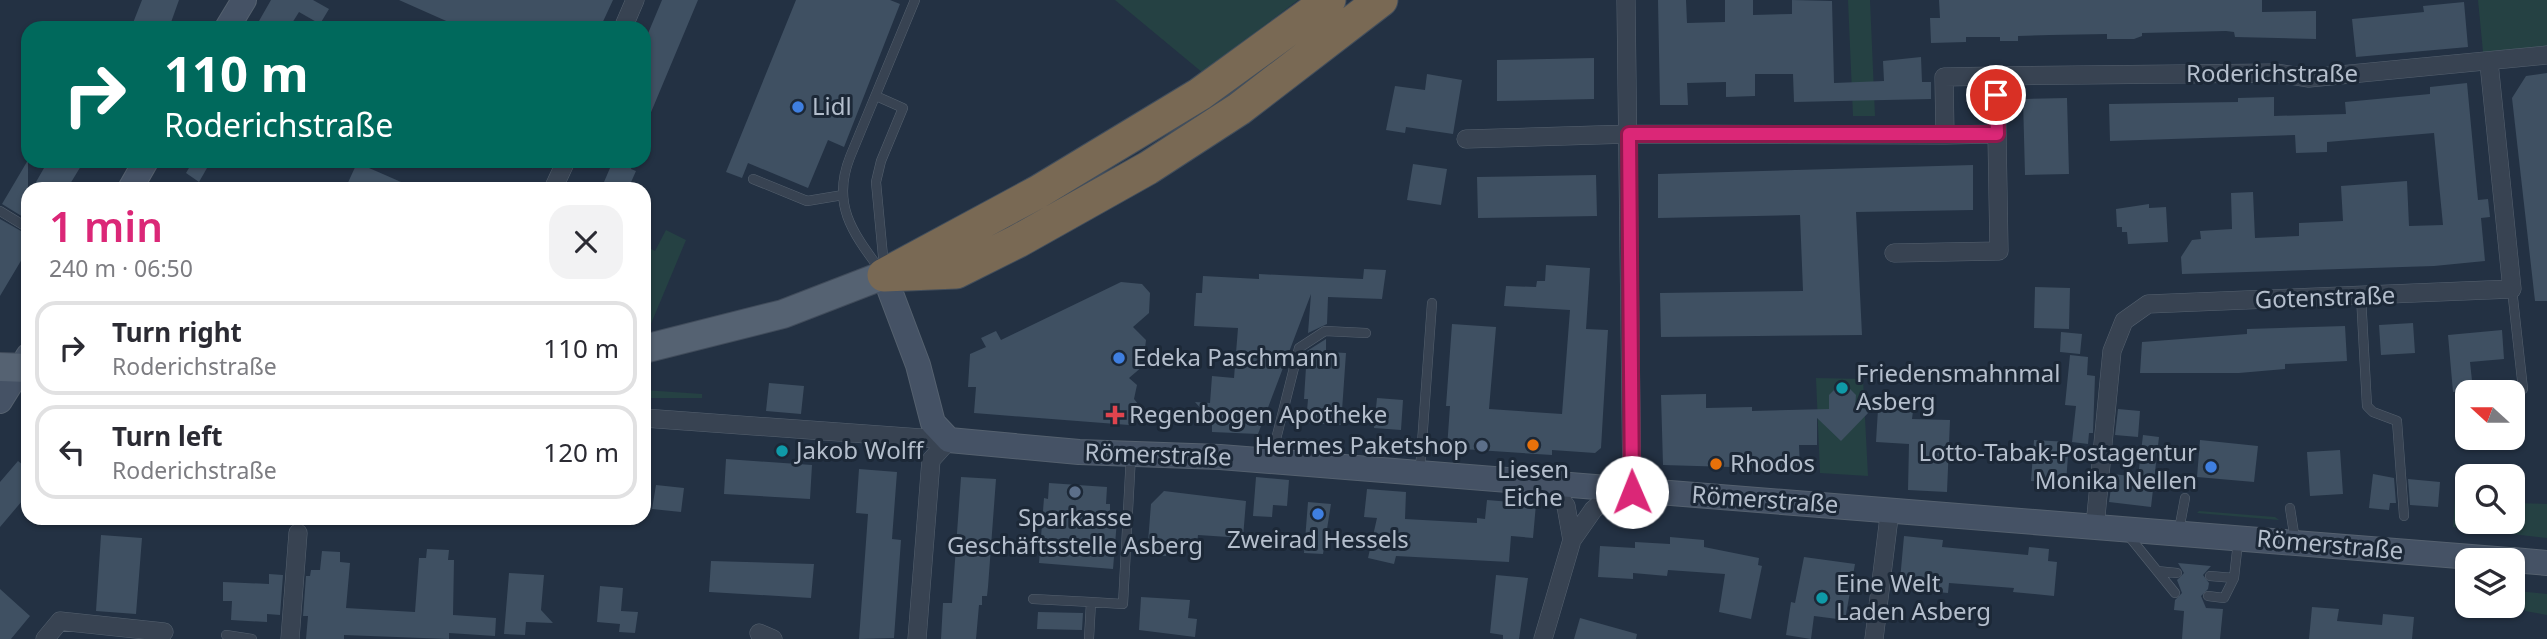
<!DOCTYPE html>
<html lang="en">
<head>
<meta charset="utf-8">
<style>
  body { margin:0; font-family:"Noto Sans",sans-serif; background:#f2f2f3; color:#2b2b33; height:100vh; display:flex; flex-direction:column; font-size:26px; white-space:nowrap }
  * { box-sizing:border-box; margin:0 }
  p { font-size:23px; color:#7c7c81 }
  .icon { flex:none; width:38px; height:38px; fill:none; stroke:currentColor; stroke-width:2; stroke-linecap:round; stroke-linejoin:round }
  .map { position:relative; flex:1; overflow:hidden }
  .side { position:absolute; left:21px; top:182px; width:630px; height:343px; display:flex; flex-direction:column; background:#fff; border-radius:21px; box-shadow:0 2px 5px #0004 }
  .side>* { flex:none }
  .top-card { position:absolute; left:21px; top:21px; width:630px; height:147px; border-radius:21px; box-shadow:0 2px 5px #0004; background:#00695c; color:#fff; overflow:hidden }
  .needle { width:46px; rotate:291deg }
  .fabs { position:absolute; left:2455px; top:380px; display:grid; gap:14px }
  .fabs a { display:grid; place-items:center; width:70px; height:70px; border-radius:14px; background:#fff; box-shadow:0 2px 5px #0004; font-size:35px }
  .pin { position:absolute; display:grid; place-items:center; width:60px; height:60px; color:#fff; margin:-30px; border:4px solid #fff; border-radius:50%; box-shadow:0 2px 7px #0007 }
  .me { position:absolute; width:77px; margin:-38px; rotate:359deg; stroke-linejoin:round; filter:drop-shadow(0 0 5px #0008) }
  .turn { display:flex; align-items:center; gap:24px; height:147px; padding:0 28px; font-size:32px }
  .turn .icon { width:91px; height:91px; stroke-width:2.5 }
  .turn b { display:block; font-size:49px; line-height:60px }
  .round { display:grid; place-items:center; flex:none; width:74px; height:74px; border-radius:21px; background:#f2f2f3 }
  .head { display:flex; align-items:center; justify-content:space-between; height:119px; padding:0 28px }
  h1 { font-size:42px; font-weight:600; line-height:52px; color:#db2777 }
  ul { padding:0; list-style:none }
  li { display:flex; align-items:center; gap:21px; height:94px; margin:0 14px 10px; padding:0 14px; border:4px solid #e1e1e2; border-radius:21px }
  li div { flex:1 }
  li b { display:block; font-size:26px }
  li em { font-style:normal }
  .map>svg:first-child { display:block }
  .green { fill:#254143 }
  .building { fill:#3f5062 }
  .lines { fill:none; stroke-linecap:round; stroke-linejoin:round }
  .lane-casing { stroke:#55616f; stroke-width:10 }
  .street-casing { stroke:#55616f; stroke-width:19 }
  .secondary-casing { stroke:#55616f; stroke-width:26 }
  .primary-casing { stroke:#414c5b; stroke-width:30 }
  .highway-casing { stroke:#424e5c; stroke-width:35 }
  .lane { stroke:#384352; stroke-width:9 }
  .street { stroke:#384352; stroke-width:18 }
  .secondary { stroke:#455265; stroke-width:24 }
  .primary { stroke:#556272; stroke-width:28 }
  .highway { stroke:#796954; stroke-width:33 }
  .route-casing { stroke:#8e194d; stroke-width:18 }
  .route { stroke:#db2777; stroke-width:12 }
  .shop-dot { fill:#3f7fe0; stroke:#1c2837; stroke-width:2.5 }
  .culture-dot { fill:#0f9aa8; stroke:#1c2837; stroke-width:2.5 }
  .health-dot { fill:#e0444e; stroke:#1c2837; stroke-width:2.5 }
  .food-dot { fill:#e8710a; stroke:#1c2837; stroke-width:2.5 }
  .service-dot { fill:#5c6f8a; stroke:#1c2837; stroke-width:2.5 }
  .labels { text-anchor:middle; stroke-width:6; stroke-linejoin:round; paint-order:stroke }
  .street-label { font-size:24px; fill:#b4becc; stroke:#1c2837 }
  .poi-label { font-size:24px; fill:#b4becc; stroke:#1c2837; text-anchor:start }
</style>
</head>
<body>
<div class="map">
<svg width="2547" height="639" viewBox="0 0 2547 639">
  <rect width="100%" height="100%" fill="#233143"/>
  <path class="green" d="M1115 0H1298L1203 73Z
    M1848 0H1870L1875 116H1853Z
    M2478 0H2547V46L2483 52Z
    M666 230 686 240 648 331H644V245L655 251Z
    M1816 378 1863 379 1868 476 1820 473Z
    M644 390 702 394V398H644Z
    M2455 497H2467L2468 522H2513V503L2547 504V538L2453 527Z
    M2199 511 2275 517 2279 520 2197 513Z
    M2518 591 2547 594V615L2525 611Z"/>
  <path class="building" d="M142 0H179L169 28H131Z
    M271 0H313L329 9 320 24 299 12 289 28H255Z
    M399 0H613L600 28H462Z
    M662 0H698L644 129V43Z
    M796 0H890L900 4 844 147 828 140 808 188 748 163 742 178 726 172Z
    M1658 0H1686L1687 23 1725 22V0H1753V15L1792 14V0L1832 1 1834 83 1884 81 1883 61 1921 57 1922 82H1931V99L1794 102 1793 74H1755V96L1726 97V82L1687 83 1688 105H1660Z
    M1939 0H2262V12L2316 11V39L2235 37 2234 32 2226 31 2142 33V36L2134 39H2107V34L2050 35 2018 36V41H2000V37H1966V42L1931 43 1930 18H1940Z
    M2464 2 2468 47 2356 57 2352 19 2424 12 2423 6Z
    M1594 58V99L1497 101V60Z
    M2547 73V301H2535L2512 98 2526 76Z
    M1427 74 1462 80 1453 134 1406 127 1405 133 1386 130 1395 86 1425 90Z
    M2467 83 2478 200 2488 199 2490 217 2481 218 2485 261 2434 266 2182 274 2181 257 2192 240 2201 239 2200 231 2232 229 2231 193 2253 192 2255 238 2299 236V223L2343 221 2341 186 2407 181 2409 226 2443 225 2434 133 2327 142V152L2296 153 2295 135 2110 141 2109 104 2238 102V98L2274 97V116L2346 114 2345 102 2430 94V87Z
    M2067 98 2069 174 2025 175 2023 99Z
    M28 160V220L2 204Z
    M48 161H84L67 189H32Z
    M193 161H211L199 182 186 173Z
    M613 161H634L631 169 636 171 628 189H601Z
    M357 163 376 171 417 189H345Z
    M1413 164 1447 169 1441 205 1407 200Z
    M1973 165V210L1856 212 1862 335 1661 337 1660 293 1803 291 1800 215 1658 218V174Z
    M1596 175 1597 216 1478 218 1477 177Z
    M2149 204V208L2166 207 2168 242 2128 244 2127 232H2122V227H2117L2116 209Z
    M0 219 28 235V249L0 296Z
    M1546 265 1590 268 1586 329 1608 330 1601 448 1595 453 1552 450V455L1447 448 1450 406H1446L1452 324 1496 327 1489 409 1562 414 1570 310 1504 306 1506 286 1536 287 1537 281H1545Z
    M1364 269 1386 270 1382 299 1328 297 1327 324 1308 333 1311 294 1258 434 1212 432V421L1195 402 1210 403 1212 376 1234 378 1238 328 1194 326 1196 293H1202L1203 276 1259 279V274L1363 279Z
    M1121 282 1142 284 1150 293 1149 313 1133 327 1146 340 1143 366 1129 378 1137 385 1134 399 1138 404 1137 415 1130 420 1129 425 974 413 976 387H968L970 354 986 347 981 338 996 331 1001 340Z
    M2035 287 2070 288 2069 329 2034 328Z
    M2413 323 2415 353 2381 355 2379 325Z
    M2345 326 2347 361 2285 364V369L2239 373H2140L2142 342 2247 334V329Z
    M2502 330 2504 359 2470 362 2473 390 2453 392 2448 335Z
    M2061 332 2082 334 2080 354 2060 352Z
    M1326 339V352L1346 353 1341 425 1306 423 1308 399H1304L1307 351Z
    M2070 355 2088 357 2087 375 2095 376 2093 433H2089L2088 444 2072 442 2076 406 2065 405Z
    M769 383 804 386 801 414 766 411Z
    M1837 387H1848L1856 395 1855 408 1872 409 1841 441 1817 418V445H1799L1800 469 1663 465 1661 395 1706 394V408L1752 407V411L1829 409V395Z
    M1377 398 1403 400 1401 430 1374 428Z
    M1878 409 1913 411 1912 419 1950 420 1947 492 1908 490 1909 444 1876 442Z
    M2118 409 2140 411 2138 437 2115 435Z
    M2143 435 2159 437 2151 507 2109 502 2113 474 2138 477Z
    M2034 440 2069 442 2066 483 2031 481Z
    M2200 440 2258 446 2254 482 2197 477Z
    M2340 450 2343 494 2310 496 2307 452Z
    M726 459 812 465 810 499 724 494Z
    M18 461 28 469V494L0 527V482Z
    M859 469 897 472 892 539 901 540 894 638 859 639 868 514 856 513Z
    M2373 474 2394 478 2396 503H2390L2389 510 2369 508Z
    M961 477 996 479 988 587 987 596H982V605H979L976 639H941L943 603H952Z
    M1256 477 1289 480 1287 506 1273 505 1272 517 1253 516Z
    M2408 479 2440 482 2438 507 2410 505Z
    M1049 483 1107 487 1106 504H1110V510H1116L1117 520 1113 569 1039 563 1044 498 1048 499Z
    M656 485 684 488 681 512 652 509Z
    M1367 489 1406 492 1405 519 1477 523V518L1485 519 1487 500 1536 504 1533 538 1511 536 1509 562 1396 556 1394 564 1368 558 1377 518 1364 517Z
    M1164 491 1246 501 1243 538 1198 535 1197 545 1186 544 1185 552 1167 550 1166 556 1147 555 1151 504Z
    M1308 502 1331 504 1323 554 1304 553Z
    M101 535 142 538 136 614 96 611Z
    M1904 536 1943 540 1942 547 2028 555 2029 547 2049 549 2048 561 2057 562 2054 596 2013 592 2014 588 1949 583 1948 593 1927 591 1928 583 1900 580Z
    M1670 537 1704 540V547L1759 558 1758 565 1762 566 1751 619 1719 612 1725 574 1668 570 1667 576 1633 573V579L1598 577 1600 546 1635 548V542L1670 544Z
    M427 549 449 550 448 560H454L453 615 496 618 495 636 449 633V639L344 635V639H306L308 616H303L306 576H310L311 570H320L322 551 340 552V562L350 563 346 608 415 612 419 558H426Z
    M1804 557 1855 564 1845 620 1814 616 1811 639 1786 635 1791 602 1795 603Z
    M711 561 814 564 811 598 709 592Z
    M2178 563 2211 566 2203 575 2209 583 2208 589 2201 596 2206 608 2223 609 2220 639H2182L2184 611 2174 610 2175 600 2182 593 2177 580 2184 573Z
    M509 573 544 575 541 610 553 623 526 622 525 635 504 634Z
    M269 574 283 575 280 615 267 614V622L231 620 232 601H223V582L269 584Z
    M1496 575 1528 578 1519 639H1503V635L1490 633Z
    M600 586 623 588 621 611 638 612 635 633 619 632 620 624 597 622Z
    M0 589 30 616 11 639H0Z
    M1141 597 1190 600 1188 618 1197 619 1195 637 1139 630Z
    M2312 607 2339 609 2337 621 2382 625 2383 614 2414 617 2412 639H2309Z
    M1038 612 1083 613 1082 630 1037 629Z
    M1580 618 1637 634 1636 639H1574Z"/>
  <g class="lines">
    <g class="lane-casing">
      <path id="lane" d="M876 96 903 108 881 161 876 182 884 267
        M753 179 807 201 843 195
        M0 211 28 228
        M881 271C853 233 831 205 850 157L915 0
        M2512 289 2523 389
        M2361 296 2367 406 2373 412 2397 421 2404 516
        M1271 459 1299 348 1325 331 1366 333
        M1420 471 1432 303
        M2290 508 2295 540
        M2179 530 2185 498
        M2128 535 2175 593
        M2157 571 2177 573
        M2210 576 2234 578
        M2208 596 2224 598 2234 578 2238 542
        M1033 599 1091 602
        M226 635 252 639
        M1089 639 1091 602 1123 604 1131 455"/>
    </g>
    <g class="street-casing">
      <path id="street" d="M1626 0 1632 492
        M623 28 635 0
        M1996 76 2276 73 2309 78 2547 55
        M1466 139 1629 134 1945 135
        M553 189 566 161
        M1894 253 1999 251 1996 76 1944 77 1945 135 1997 134
        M644 418 949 440
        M1550 484 1566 506 1572 540
        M2095 526 2112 351 2124 321 2148 304 2512 289 2489 63
        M759 633 773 639
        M45 639 60 621 164 632
        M290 639 298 533
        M917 639 931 460 949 440
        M1543 639 1572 540 1593 510 1616 490
        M1874 639 1890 509"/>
    </g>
    <g class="secondary-casing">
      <path id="secondary" d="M227 28 244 0
        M130 189 146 161
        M884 275 918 365 933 423 949 440 1079 452 1220 457 2509 560
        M0 401 28 356
        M2513 560 2547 563"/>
    </g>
    <g class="primary-casing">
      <path id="primary" d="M644 349 783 314 884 275
        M0 367 28 368"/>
    </g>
    <g class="highway-casing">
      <path id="highway" d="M886 274 1038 192 1200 94 1329 0
        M884 275 956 272 1018 241 1148 168 1239 109 1381 0"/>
    </g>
    <use href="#lane" class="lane"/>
    <use href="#street" class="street"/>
    <use href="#secondary" class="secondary"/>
    <use href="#primary" class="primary"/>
    <use href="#highway" class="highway"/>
  </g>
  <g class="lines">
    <g class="route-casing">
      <path id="route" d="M1632 492 1629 134H1997L1996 95"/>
    </g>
    <use href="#route" class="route"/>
  </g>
  <g class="shop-dot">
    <circle cx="798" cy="107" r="7"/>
    <circle cx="1119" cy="358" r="7"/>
    <circle cx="2211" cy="467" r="7"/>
    <circle cx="1318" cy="514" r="7"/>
  </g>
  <g class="culture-dot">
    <circle cx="1842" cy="388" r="7"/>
    <circle cx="782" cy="451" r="7"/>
    <circle cx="1822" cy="598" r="7"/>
  </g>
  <path class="health-dot" d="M1111.5 404.5h7v7h7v7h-7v7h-7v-7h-7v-7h7z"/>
  <g class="food-dot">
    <circle cx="1533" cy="445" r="7"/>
    <circle cx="1716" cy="464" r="7"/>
  </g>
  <g class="service-dot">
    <circle cx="1482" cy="446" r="7"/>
    <circle cx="1075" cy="492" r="7"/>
  </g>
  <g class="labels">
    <g class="street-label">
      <text x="2272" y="82">Roderichstraße</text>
      <text transform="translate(2325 298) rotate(-2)" y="8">Gotenstraße</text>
      <text transform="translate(1158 455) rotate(2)" y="8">Römerstraße</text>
      <text transform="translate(1765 500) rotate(4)" y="8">Römerstraße</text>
      <text transform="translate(2330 545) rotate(5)" y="8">Römerstraße</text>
    </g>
    <g class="poi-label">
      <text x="812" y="115">Lidl</text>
      <text x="1133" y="366">Edeka Paschmann</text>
      <text x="1856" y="382">Friedensmahnmal<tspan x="1856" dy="28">Asberg</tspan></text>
      <text x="1129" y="423">Regenbogen Apotheke</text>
      <text x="1468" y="454" text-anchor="end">Hermes Paketshop</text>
      <text x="796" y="459">Jakob Wolff</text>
      <text x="2197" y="461" text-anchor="end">Lotto-Tabak-Postagentur<tspan x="2197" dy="28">Monika Nellen</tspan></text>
      <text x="1730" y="472">Rhodos</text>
      <text x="1533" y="478" text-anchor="middle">Liesen<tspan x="1533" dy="28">Eiche</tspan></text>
      <text x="1075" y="526" text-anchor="middle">Sparkasse<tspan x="1075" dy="28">Geschäftsstelle Asberg</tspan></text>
      <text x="1318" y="548" text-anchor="middle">Zweirad Hessels</text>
      <text x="1836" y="592">Eine Welt<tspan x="1836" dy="28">Laden Asberg</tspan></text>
    </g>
  </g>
</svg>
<div class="fabs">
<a><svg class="needle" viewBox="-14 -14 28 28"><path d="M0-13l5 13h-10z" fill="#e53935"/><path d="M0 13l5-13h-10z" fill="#7c7c81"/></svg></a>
<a><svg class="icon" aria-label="search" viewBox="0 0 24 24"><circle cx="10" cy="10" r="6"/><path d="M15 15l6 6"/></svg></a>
<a><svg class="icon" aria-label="layers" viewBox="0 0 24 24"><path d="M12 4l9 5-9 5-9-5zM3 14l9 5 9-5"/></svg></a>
</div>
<div class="pin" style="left:1996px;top:95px;background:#d93025"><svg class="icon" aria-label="arrive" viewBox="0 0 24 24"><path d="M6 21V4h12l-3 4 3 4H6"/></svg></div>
<svg class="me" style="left:1632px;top:492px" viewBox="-20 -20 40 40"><circle r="19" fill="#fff"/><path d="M0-13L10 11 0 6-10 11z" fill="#db2777"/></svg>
<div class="top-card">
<div class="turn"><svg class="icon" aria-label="right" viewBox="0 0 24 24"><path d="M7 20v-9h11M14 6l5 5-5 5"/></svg><div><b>110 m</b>Roderichstraße</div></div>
</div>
<section class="side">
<div class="head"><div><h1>1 min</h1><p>240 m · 06:50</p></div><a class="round"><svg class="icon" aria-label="close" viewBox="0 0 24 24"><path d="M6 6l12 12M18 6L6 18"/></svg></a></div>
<ul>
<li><svg class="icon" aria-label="right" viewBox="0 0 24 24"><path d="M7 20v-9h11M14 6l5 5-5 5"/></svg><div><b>Turn right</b><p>Roderichstraße</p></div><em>110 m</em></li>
<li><svg class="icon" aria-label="left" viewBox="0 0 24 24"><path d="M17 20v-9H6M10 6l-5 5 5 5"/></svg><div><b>Turn left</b><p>Roderichstraße</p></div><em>120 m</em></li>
</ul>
</section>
</div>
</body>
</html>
